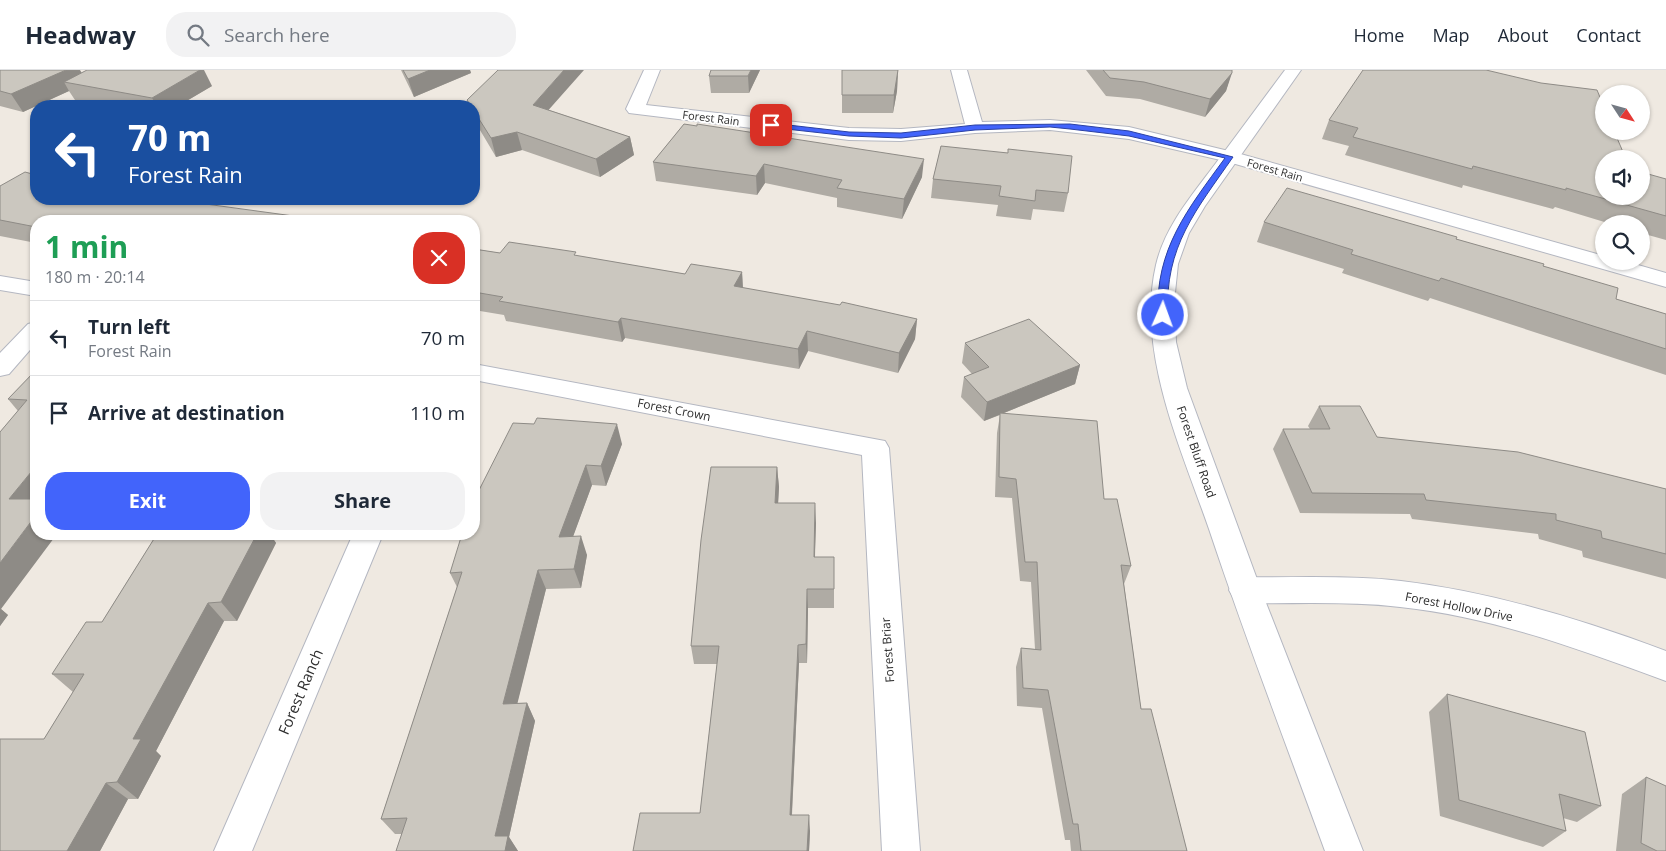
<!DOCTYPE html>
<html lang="en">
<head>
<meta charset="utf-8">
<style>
  body { margin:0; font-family:"Open Sans",sans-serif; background:#f2f2f3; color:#1f2937; height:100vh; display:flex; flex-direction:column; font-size:19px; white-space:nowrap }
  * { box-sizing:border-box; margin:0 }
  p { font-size:16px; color:#747a83 }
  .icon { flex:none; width:28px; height:28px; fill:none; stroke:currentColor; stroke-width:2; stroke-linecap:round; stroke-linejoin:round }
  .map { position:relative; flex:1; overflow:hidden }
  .panel { position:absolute; left:30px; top:145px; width:450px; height:325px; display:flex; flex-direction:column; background:#fff; border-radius:20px; box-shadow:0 1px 4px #0004 }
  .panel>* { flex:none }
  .banner { position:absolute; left:30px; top:30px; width:450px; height:105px; border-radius:20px; box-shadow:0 1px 4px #0004; background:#1a4fa0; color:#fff; overflow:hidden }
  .needle { width:32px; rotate:126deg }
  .tools { position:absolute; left:1595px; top:15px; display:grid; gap:10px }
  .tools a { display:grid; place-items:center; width:55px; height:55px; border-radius:50%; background:#fff; box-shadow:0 1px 4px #0004; font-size:25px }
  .pin { position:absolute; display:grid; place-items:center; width:42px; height:42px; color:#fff; margin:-21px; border-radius:10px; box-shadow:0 2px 8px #0006 }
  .me { position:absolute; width:55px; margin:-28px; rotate:2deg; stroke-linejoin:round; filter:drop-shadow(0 0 4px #0008) }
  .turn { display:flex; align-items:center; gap:18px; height:105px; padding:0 15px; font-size:22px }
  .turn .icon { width:65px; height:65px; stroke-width:2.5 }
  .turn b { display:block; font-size:35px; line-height:42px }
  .round { display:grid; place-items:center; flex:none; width:52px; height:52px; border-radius:20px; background:#f2f2f3 }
  .head { display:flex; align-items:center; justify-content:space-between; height:85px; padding:0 15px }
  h1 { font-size:30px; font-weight:700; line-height:38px; color:#1e9e55 }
  .primary-button { display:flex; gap:10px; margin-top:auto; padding:10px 15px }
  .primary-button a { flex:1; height:58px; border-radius:20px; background:#4264fb; color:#fff; font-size:20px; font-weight:700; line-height:58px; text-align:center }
  .primary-button a+a { background:#f2f2f3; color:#1f2937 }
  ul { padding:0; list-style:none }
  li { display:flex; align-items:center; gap:15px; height:75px; padding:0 15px; border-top:1px solid #e0e1e3 }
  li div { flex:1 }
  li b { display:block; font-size:19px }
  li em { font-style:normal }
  header { display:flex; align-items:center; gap:30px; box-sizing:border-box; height:70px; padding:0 25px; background:#fff; border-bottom:1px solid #e0e1e3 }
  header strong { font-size:24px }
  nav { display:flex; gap:28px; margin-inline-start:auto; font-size:18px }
  .search { width:350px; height:45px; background:#f2f2f3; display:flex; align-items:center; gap:12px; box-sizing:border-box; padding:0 18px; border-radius:20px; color:#747a83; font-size:19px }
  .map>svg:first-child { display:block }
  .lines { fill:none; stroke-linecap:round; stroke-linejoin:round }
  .minor-casing { stroke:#b4b7c1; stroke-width:2 }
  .tertiary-casing { stroke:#b4b7c1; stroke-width:2 }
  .minor { fill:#fff; fill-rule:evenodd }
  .tertiary { fill:#fff; fill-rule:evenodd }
  .wall { fill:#afaba4 }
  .shaded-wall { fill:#8e8b86 }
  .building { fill:#cbc7bf; stroke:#8e8b86 }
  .route { fill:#4264fb; stroke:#2b41a3 }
  .labels { text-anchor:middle; stroke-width:4; stroke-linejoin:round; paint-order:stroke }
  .far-street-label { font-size:11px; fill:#2e2e2e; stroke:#fff }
  .street-label { font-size:12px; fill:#2e2e2e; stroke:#fff }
  .near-street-label { font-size:15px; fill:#2e2e2e; stroke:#fff }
</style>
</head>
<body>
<header>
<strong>Headway</strong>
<div class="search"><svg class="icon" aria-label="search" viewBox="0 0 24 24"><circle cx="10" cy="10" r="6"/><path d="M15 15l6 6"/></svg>Search here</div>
<nav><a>Home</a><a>Map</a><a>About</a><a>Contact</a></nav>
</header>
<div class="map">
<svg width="1666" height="781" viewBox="0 0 1666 781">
  <rect width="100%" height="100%" fill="#efe9e1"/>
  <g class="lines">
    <g class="minor-casing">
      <path id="minor" d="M644 0H660L646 35 849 58 901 59 965 54 951 0H967L982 52 1050 50 1129 57 1237 83 1604 186V191H1624L1666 203V217L1225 91 1129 69 1050 60 975 63 901 71 849 70 629 43 626 39Z
        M0 206 36 212V226L0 220Z
        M36 252V273L9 304 0 306V283L28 254Z
        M474 294 885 371 889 378 920 781H882L862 385 474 310Z
        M353 464H383L252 781H214Z
        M1245 507C1297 508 1349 505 1401 511 1492 522 1581 549 1666 581V611C1579 579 1493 547 1400 537 1349 531 1297 534 1245 533L1234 529 1229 520 1234 511Z"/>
    </g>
    <g class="tertiary-casing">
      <path id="tertiary" d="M1285 0H1301L1205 136 1189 163 1178 194 1174 232 1176 272 1187 318 1261 520 1363 781H1325C1286 674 1245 567 1209 459 1181 378 1136 282 1156 195 1165 156 1193 124 1216 93 1239 62 1262 31 1285 0Z"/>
    </g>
    <use href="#minor" class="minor"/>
    <use href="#tertiary" class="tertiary"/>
  </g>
  <path class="wall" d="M0 0 82 3 212 16 178 36H110L75 30 69 21 23 42 0 36Z
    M401 0H470L471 3 414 27Z
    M760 0 749 23H711L709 6Z
    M842 0H898L897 21 893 43H842Z
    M1086 0H1232L1226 21 1205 47 1140 29 1106 26Z
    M467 30 549 40 630 67 634 85 600 107 522 80 496 87 474 50V36H469Z
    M1329 50 1604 126 1666 109V170L1641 163V154H1611L1555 137 1553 139 1463 115 1462 118 1345 85 1349 76 1322 69Z
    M684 54 922 107 902 149 837 137V128L765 113 757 125 656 111 653 92Z
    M941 76 1068 123 1064 142 1033 139 1031 150 996 146 998 135 931 128 933 109Z
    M0 116 36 151V173L0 166Z
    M1264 152 1456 169 1543 196 1616 229 1666 244V305L1430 228 1428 231 1342 203 1344 199 1257 172Z
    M474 179 500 183 577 186 685 204 742 202 743 218 917 249 915 269 898 303 808 281 799 299 625 268 622 272 506 251 504 245 474 240Z
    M965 273 1080 295 1075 314 1004 343 1104 429 1131 496 1124 514 1141 639 1187 781H1071L1070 770H1065L1042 638 1017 636 1016 597 1021 578 1035 579 1031 512 1020 511 1012 428 995 427 997 363 1000 345 984 351 961 327 964 307 972 304 962 293Z
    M36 300 1 539 8 545 0 556V362L18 341 8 329Z
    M1319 336 1377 367 1666 419V509L1583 487 1582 481 1539 469 1538 464 1412 449 1410 444 1300 443 1273 379 1283 359H1310L1308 356Z
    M534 354 622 374 606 416 592 415 573 466 587 485 581 518 546 519 517 633H527L535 651 509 767 518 781H396L402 764H395L381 749 457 517 450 503Z
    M777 397 779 417 778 433 816 453 815 487H834V538H808L807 593H799L792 745 810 761 809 781H633L700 743 717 594H694L691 576Z
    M157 464H270L276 473 237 551H224L156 681 161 686 138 729H128L100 781H0L44 669 73 622 52 604 102 552Z
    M1447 624 1601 736 1577 752 1563 748 1566 761 1543 777 1440 746 1429 642Z
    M1646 707 1666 781H1616L1622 724Z"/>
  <path class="shaded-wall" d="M66 0H80L87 12H64L69 21 23 42 11 24Z
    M200 0H204L212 16 178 36H157L152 28Z
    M430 0H470L471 3 414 27 408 9Z
    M564 0H584L537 53 533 35Z
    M751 0H760L749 23 748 6Z
    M898 0 897 21 893 43 894 25Z
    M1232 3 1226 21 1205 47 1210 29Z
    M517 62 522 80 496 87 491 68Z
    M630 67 634 85 600 107 596 89Z
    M924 89 922 107 902 149 904 129Z
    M764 94 765 113 757 125 756 106Z
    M742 202 743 221 734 216Z
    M621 248 625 268 622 272 618 252Z
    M917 249 915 269 898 303 899 283Z
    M807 261 808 281 799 299 798 279Z
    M1080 295 1075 314 984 351 987 332Z
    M617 354 622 374 606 416 601 396Z
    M586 395 592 415 566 486 559 467Z
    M36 396V439L9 429Z
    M777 397 779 417 777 453 775 433Z
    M815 433 816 453 814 506V487Z
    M36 445V464H57L1 539 8 545 0 556V493Z
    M256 464H270L276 473 237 551 221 532Z
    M581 466 587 485 581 518 574 499Z
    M538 500 546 519 513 651 503 634Z
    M807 519 808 538 807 593 806 574Z
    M208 533 224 551 156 681 161 686 138 729 117 712 133 669Z
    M798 575 799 593 791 760 790 745Z
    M527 633 535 651 509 767 518 781H505L495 766Z
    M106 713 128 729 100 781H67Z
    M809 745 810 761 809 781H807Z"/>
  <path class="building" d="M0 0H66L11 24 0 21Z
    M87 0H200L152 28 64 12Z
    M403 0H430L408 9Z
    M498 0H564L533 35 630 67 596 89 517 62 491 68 474 41V36H471L467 30Z
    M711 0H751L748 6H709Z
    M842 0H898L894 25H842Z
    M1103 0H1232V3L1210 29 1144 12 1110 8Z
    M1363 0H1486L1541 13 1597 20 1604 37V61H1614L1626 89H1604V126H1641V102L1666 109V146L1566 118V120L1473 96 1472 99 1353 67 1358 58 1329 50Z
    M684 54 697 56V54L924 89 904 129 837 118 842 110 764 94 756 106 653 92Z
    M941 76 1008 83V79L1072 86 1068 123 1036 120 1035 131 999 126 1001 116 933 109Z
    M25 102 36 105V129H169L330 151H36V157L0 150V116Z
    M1287 118 1457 167 1456 169 1544 194 1543 196 1618 218 1616 229 1666 244V279L1441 208 1439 211 1351 184 1353 180 1264 152Z
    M509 172 576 182 574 185 685 204 691 194 742 202 734 216 840 235 842 232 917 249 899 283 807 261 798 279 621 248 618 252 499 231 503 227 474 222V179L500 183Z
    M1029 249 1080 295 987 332 964 307 989 297 965 273Z
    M36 300V396L9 429H36V445L0 493V362L27 330 8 329Z
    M1319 336H1360L1377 367 1518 382 1666 419V484L1602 468 1601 461 1556 450V444L1426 430 1424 424 1312 423 1283 359H1330Z
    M1000 343 1097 351 1104 429H1117L1131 496 1121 495 1141 639H1151L1187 781H1081L1078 754H1073L1048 620 1023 618 1021 578 1041 580 1037 492H1025L1016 409 999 407Z
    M537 348 617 354 601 396 586 395 559 467 581 466 574 499 538 500 503 634 527 633 495 766H508L505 781H396L407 748 381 749 462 502 450 503 462 464H474V430L513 353 534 354Z
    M711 397H777L775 433H815L814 487H834V519H807L806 574 798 575 790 745H809L807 781H633L640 743H700L719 576H691L701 470Z
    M157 464H257L221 532 208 533 133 669H141L117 712 106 713 67 781H0V669H44L84 604H52L86 552H102Z
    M1447 624 1585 662 1601 736 1559 724 1566 761 1459 730Z
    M1646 707 1666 716V781H1657L1641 773Z"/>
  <path class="route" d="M771 53 849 62 901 63 975 55 1070 54 1129 61 1233 87C1197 139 1164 177 1168 245L1163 248 1158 245C1155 179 1188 139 1225 88L1129 66 1070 59 1050 57 975 60 901 68 849 66 768 57V54Z"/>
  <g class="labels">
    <g class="far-street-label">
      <text transform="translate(711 48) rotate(7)" y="4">Forest Rain</text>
      <text transform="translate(1275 100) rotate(16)" y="4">Forest Rain</text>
    </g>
    <g class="street-label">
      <text transform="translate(674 340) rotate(11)" y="4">Forest Crown</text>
      <text transform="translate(1196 382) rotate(71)" y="4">Forest Bluff Road</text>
      <text transform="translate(1459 537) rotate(11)" y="4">Forest Hollow Drive</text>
      <text transform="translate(888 580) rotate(-94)" y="4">Forest Briar</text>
    </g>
    <g class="near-street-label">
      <text transform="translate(301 622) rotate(-67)" y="5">Forest Ranch</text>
    </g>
  </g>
</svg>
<div class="tools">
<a><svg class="needle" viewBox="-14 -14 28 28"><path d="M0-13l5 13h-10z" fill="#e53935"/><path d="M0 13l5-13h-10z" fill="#747a83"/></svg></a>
<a><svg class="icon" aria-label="sound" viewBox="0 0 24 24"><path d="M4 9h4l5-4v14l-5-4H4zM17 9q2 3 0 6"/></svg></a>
<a><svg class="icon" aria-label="search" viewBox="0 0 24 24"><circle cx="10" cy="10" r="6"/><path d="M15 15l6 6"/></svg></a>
</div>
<div class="pin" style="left:771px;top:55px;background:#d93025"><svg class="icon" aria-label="arrive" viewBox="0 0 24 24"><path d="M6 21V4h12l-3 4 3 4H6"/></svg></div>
<svg class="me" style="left:1163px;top:245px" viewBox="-20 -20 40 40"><circle r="17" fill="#4264fb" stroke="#fff" stroke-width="3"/><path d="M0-11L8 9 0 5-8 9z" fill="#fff"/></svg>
<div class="banner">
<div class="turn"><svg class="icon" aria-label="left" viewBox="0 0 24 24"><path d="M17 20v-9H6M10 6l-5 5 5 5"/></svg><div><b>70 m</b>Forest Rain</div></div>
</div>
<section class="panel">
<div class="head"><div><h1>1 min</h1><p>180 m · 20:14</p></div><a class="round" style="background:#d93025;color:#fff"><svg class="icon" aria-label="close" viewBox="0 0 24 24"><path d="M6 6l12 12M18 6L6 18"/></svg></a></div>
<ul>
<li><svg class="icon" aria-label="left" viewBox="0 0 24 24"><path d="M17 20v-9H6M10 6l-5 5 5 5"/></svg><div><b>Turn left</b><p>Forest Rain</p></div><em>70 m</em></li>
<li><svg class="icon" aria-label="arrive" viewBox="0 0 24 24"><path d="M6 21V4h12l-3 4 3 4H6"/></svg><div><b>Arrive at destination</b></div><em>110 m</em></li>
</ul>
<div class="primary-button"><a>Exit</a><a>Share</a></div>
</section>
</div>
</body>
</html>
